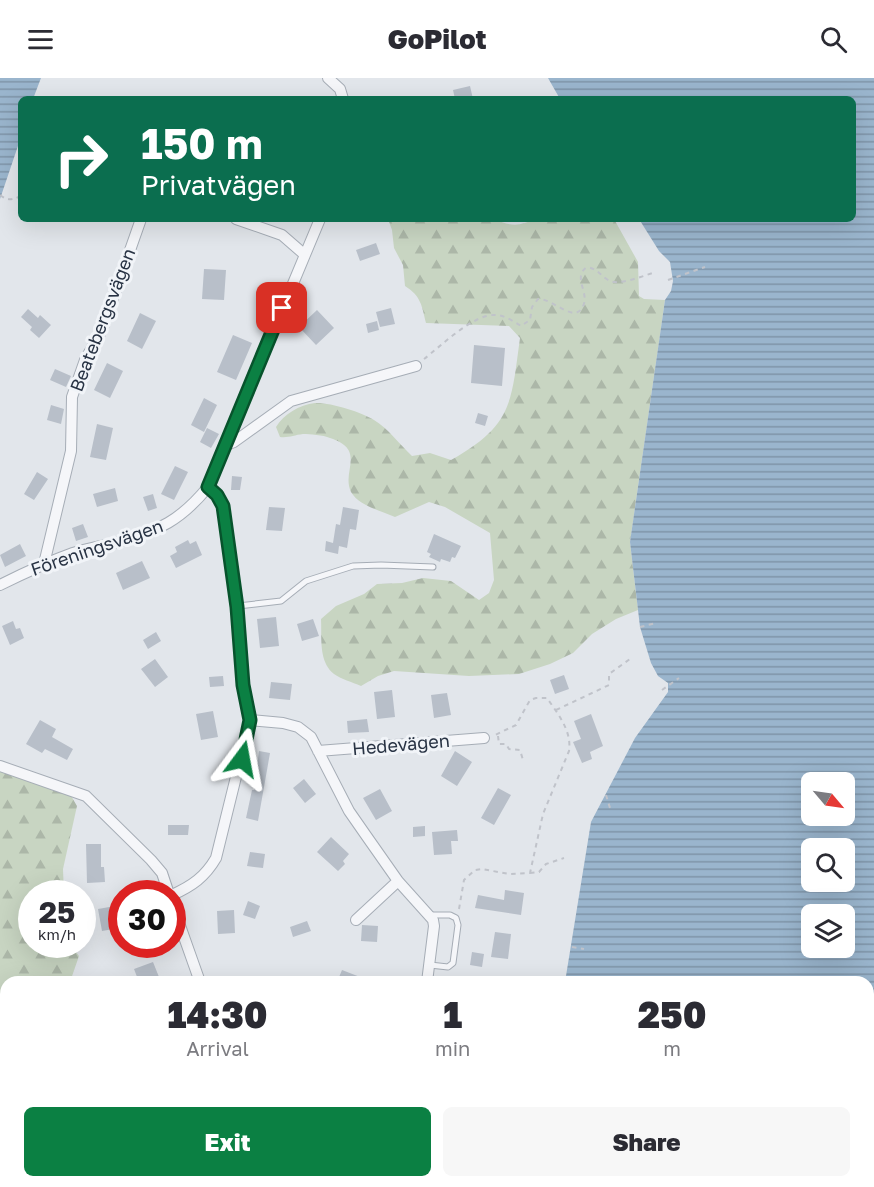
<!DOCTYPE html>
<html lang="en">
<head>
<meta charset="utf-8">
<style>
  body { margin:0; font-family:"Golos Text",sans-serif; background:#f7f7f7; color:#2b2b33; height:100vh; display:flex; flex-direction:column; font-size:22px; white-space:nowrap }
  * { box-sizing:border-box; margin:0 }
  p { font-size:20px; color:#7c7c81 }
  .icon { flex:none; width:33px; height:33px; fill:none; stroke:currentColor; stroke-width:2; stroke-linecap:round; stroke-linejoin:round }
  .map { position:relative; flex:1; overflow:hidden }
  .panel { position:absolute; left:0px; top:898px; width:874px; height:212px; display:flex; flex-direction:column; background:#fff; border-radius:18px 18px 0 0; box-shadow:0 6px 24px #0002 }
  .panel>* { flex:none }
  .top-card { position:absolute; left:18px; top:18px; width:838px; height:126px; border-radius:9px; box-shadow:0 6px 24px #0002; background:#0b6e4f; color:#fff; overflow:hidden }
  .needle { width:39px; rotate:119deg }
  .fabs { position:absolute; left:801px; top:694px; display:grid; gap:12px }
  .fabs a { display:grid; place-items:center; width:54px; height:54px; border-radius:9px; background:#fff; box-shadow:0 6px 24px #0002; font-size:30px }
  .speed { position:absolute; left:18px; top:802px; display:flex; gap:12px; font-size:30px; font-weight:700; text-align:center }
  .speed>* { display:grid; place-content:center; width:78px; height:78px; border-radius:50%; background:#fff; box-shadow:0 6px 24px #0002; line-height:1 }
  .speed small { font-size:15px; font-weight:400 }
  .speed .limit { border:9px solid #d22; background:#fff; color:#111 }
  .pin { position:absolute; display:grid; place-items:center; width:51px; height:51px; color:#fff; margin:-26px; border-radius:12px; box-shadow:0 3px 9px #0006 }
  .me { position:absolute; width:66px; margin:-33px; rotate:13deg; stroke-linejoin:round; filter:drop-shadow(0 0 4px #0008) }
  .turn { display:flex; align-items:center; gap:21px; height:126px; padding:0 24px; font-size:27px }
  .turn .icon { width:78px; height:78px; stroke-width:2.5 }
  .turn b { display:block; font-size:42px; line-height:51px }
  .eta { display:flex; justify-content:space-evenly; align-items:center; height:102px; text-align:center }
  .eta b { font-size:36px; font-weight:800; line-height:42px }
  .primary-button { display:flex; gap:12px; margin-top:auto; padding:12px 24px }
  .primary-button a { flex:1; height:69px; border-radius:9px; background:#0b8043; color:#fff; font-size:24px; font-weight:800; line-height:69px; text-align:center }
  .primary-button a+a { background:#f7f7f7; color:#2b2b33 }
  header { display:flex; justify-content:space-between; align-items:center; height:78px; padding:0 24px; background:#fff; font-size:27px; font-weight:800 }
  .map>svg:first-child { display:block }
  .forest { fill:url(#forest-firs) }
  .water { fill:url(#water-rules); fill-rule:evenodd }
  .building { fill:#b8bfc9 }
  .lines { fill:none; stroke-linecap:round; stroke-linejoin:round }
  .lane-casing { stroke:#a6adb6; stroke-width:7 }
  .street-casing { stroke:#a6adb6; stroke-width:12 }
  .path { stroke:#c0c3ca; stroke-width:2; stroke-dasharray:4.5 4.5; stroke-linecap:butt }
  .lane { stroke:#f5f6f9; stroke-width:5 }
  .street { stroke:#f5f6f9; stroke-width:10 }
  .route-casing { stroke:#07532c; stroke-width:15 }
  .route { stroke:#0b8043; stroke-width:10 }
  .labels { text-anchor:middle; stroke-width:6; stroke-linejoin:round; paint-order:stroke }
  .street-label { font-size:18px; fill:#283344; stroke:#f1f4f8 }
</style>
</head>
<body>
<header><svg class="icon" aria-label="menu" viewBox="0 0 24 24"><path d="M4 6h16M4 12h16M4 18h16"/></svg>GoPilot<svg class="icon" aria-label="search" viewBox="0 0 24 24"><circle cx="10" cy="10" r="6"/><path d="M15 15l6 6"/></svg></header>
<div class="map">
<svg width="874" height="1109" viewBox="0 0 874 1109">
  <defs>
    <pattern id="forest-firs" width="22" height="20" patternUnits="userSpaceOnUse" patternTransform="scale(1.5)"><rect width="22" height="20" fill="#c8d5c2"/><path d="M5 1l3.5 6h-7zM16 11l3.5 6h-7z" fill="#acb7a8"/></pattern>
    <pattern id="water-rules" width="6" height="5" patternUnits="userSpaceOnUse" patternTransform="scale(1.5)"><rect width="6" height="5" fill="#9ab5cd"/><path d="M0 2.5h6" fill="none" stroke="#7e94a8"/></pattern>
  </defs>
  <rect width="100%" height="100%" fill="#e2e6eb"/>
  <path class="forest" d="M388 141H494C509 148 520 149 534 141H614L638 184 639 218 644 221 665 222 630 464 638 532 616 541 592 556 573 575 550 586 519 596 469 598 394 593 378 598 361 608C352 604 341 601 334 596 318 583 322 559 321 541L336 528 364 516 377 506 402 505 423 500 451 503 479 522 489 515 494 502 490 455 445 429 429 424 395 439C382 433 359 428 351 414 341 393 367 372 330 360 323 357 310 356 303 356 294 357 289 360 280 359L276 349C284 336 299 327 315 325 329 324 362 334 374 342 388 350 400 367 412 378L430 375 451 382C513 347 511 325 520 260L509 248 426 245C422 228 421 218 405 208L403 187 394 170 392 152Z
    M0 684 66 709 77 728 63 791 64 816H32V867H71L79 878 70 904H6V1008L0 1015Z
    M272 1104H563L565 1109H269Z"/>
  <path class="water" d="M0 0H41L33 21H21V59L0 121Z
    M548 0H874V1109H565L563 1104H868V904H565L591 744 635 660 668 614V605L658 598 651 585 640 549 630 464 665 222 671 213 673 203 670 184 659 173 639 141H854V21H560ZM812 705H844V738H812ZM812 771H844V804H812ZM812 837H844V870H812Z"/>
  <path class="building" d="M470 8 473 21H455L453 12Z
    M376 165 380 176 360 183 356 172Z
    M204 191 226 192 224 222 202 221Z
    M391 230 395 246 380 249 376 234Z
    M28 231 38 240 40 237 51 247 39 260 30 252 32 249 21 239Z
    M317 232 334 250 316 267 299 249Z
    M140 235 156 243 142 271 127 263Z
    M377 243 379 252 368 255 366 246Z
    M233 257 252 265 236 302 217 294Z
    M474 267 505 270 502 308 471 305Z
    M107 285 123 293 110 320 94 312Z
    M55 291 71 298 66 309 50 302Z
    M204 320 217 327 204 354 191 347Z
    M51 327 64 331 61 346 47 342Z
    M478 335 488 338 485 348 475 345Z
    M97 346 113 350 106 382 90 379Z
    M207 350 219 356 211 370 200 364Z
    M175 388 188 394 174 422 161 416Z
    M37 394 48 401 34 422 24 416Z
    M232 398 242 399 240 412H231Z
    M115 410 118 423 97 429 93 416Z
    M153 416 157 430 148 433 143 419Z
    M269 429 285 430 282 453 266 452Z
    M343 429 359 432 356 452 350 451 347 470 339 468 338 476 325 473 326 463 333 465 336 446 340 447Z
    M83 446 88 459 76 463 72 450Z
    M434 456 461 468 455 480 452 479 450 484 441 481 440 484 429 479 431 476 427 474Z
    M188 462 190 466 196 463 202 477 176 490 170 478 177 474 175 469Z
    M20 466 26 478 5 489 0 477Z
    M142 483 150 500 123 512 116 495Z
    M276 539 279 568 260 570 257 541Z
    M313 541 319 558 302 563 297 546Z
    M13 543 16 551 20 550 24 560 10 567 2 548Z
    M156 554 161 563 148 571 143 562Z
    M155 581 168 599 155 609 141 591Z
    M564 597 569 611 555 616 550 602Z
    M223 598 224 608 210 609 209 599Z
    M271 604 292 606 290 622 269 620Z
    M392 612 395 639 377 641 374 614Z
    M447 615 451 637 434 640 431 617Z
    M213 633 218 659 201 662 196 636Z
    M591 636 603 668 590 674 592 681 582 685 573 664 581 661 574 643Z
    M367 641 369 654 348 655 347 643Z
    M40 642 56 651 52 659 73 671 67 682 45 671 42 675 26 666Z
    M259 673 270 675 258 743 246 740 252 712H254Z
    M455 673 472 684 457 708 441 698Z
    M304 701 316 716 305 725 293 710Z
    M498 710 511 717 494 747 481 740Z
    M380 711 392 733 376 742 363 720Z
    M168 747H189L188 757H168Z
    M425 748V758L413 759V749Z
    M457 752 458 763H451L452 776 434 777 432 754Z
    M331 759 349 776 343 783 345 786 338 793 317 774Z
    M86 766H101V789H104L105 804 87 805Z
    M250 774 265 776 263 790 247 788Z
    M505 812 524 815 521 837 475 830 478 817 504 822Z
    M248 823 260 828 255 841 243 837Z
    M115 828 119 850 102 853 98 831Z
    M234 832 235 855 218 856 217 833Z
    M307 843 311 853 293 859 290 849Z
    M362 847 378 848 377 864 361 863Z
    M495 854 511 856 508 881 491 879Z
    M472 874 484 876 482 889 470 887Z
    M153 884 161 904H139L134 891Z
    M342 892 373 904H337Z"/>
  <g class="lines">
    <g class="lane-casing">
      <path id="lane" d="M238 528 281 523 306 503 353 488 381 487 433 489
        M430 887 448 889 453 885 458 847 456 840 450 837H431"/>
    </g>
    <g class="street-casing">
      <path id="street" d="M328 0 340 11 343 21
        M236 141 282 157 305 177
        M224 368 234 364 291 323 416 288
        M208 409 320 141
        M44 486 71 373 72 319 85 282 102 252 141 141
        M0 507C24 495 48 484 73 475 88 470 103 468 118 464 159 453 181 442 208 409L217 417 223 428 237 529 243 607 250 642 216 780C205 799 192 808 172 817
        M250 642 283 645 298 649 311 659 349 733 365 756 398 803 433 842 434 848 427 904
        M318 673 484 660
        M0 688 86 718 151 782 162 795 169 816
        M172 825 200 904
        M356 842 398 803
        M0 1024 6 1017
        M244 1109 248 1104"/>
    </g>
    <path class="path" d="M0 117C8 123 12 122 21 118
      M668 202 705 189
      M424 281C441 268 473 236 495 237 504 237 513 243 521 248L530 242 532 229 538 221C553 220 575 247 583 228 590 215 572 199 587 189 598 191 600 197 608 202 617 209 645 197 656 194
      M640 549 656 545
      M662 612 679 600
      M556 632 609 607V596L630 581
      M498 658 499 666H506L509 671 520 672 523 682
      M606 717 610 730
      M530 795 539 794 546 786 564 780
      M459 831 464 802 475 792 482 791 509 796 530 795 543 736 569 673C572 653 558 636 547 620H536L530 622 516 647 495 657
      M572 869 584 871
      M536 1104 538 1109"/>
    <use href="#lane" class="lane"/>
    <use href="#street" class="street"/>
  </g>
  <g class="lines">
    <g class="route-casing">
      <path id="route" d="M242 681 250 642 243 607 237 529 223 428 217 417 208 409 282 230"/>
    </g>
    <use href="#route" class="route"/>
  </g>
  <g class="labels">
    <g class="street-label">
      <text transform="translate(103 242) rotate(-69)" y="6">Beatebergsvägen</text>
      <text transform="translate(97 470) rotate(-19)" y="6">Föreningsvägen</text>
      <text transform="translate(401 667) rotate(-5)" y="6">Hedevägen</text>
    </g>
  </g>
</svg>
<div class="fabs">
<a><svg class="needle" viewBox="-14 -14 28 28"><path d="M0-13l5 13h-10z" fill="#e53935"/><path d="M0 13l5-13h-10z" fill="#7c7c81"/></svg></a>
<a><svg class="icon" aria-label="search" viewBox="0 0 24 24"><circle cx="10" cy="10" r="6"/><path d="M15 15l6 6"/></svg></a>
<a><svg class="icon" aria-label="layers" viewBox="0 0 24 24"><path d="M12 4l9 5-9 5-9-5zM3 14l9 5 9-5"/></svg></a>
</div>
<div class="speed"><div>25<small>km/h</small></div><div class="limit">30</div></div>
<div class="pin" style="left:282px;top:230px;background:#d93025"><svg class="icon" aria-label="arrive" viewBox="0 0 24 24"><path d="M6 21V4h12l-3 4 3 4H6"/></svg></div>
<svg class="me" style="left:242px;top:681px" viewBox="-20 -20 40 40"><path d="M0-17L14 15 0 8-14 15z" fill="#0b8043" stroke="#fff" stroke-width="4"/></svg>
<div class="top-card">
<div class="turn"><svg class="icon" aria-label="right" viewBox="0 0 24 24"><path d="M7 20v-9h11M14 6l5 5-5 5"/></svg><div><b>150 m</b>Privatvägen</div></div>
</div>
<section class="panel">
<div class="eta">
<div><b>14:30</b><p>Arrival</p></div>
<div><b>1</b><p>min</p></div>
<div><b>250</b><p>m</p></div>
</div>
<div class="primary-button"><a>Exit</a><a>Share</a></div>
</section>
</div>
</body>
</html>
